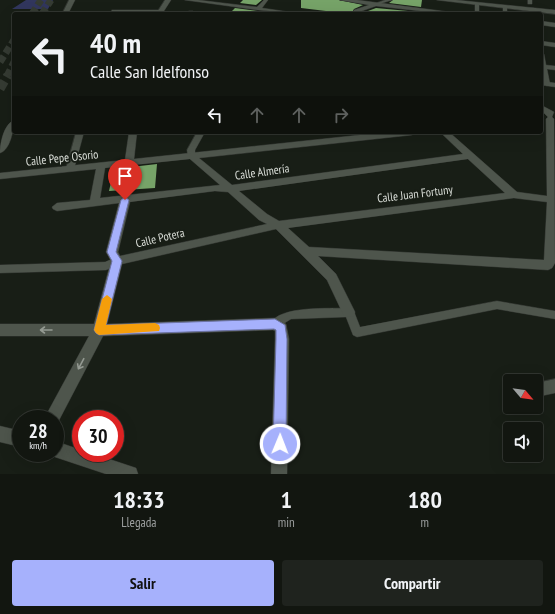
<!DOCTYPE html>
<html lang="es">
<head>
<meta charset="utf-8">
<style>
  body { margin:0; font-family:"PT Sans Narrow",sans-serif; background:#1f231e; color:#f1f3f6; height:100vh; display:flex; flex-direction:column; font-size:15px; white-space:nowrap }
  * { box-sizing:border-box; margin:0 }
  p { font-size:13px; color:#9c9f9f }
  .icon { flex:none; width:22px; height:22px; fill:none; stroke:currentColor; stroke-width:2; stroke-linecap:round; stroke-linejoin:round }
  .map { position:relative; height:474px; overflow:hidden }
  .details { display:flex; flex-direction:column; background:#121610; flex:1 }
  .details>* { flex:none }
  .hud { position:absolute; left:12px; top:12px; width:531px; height:122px; border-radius:4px; box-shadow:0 4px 16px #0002,0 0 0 1px #313530; background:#121610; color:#f1f3f6; overflow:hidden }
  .needle { width:26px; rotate:119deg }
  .controls { position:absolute; left:503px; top:374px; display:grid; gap:8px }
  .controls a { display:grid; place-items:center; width:40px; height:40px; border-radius:4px; background:#121610; box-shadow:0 4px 16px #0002,0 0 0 1px #313530; font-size:20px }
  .speed { position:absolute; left:12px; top:410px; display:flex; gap:8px; font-size:20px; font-weight:700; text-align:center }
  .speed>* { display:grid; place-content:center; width:52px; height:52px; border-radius:50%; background:#121610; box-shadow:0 4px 16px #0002,0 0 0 1px #313530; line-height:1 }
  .speed small { font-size:10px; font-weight:400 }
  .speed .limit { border:6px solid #d22; background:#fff; color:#111 }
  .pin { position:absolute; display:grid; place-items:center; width:34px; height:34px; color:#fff; margin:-41px -17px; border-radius:50% 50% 50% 0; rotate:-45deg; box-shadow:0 0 4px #0007 }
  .pin .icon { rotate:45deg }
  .me { position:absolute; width:44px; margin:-22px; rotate:1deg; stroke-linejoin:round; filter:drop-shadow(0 0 3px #0008) }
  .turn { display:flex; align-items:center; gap:14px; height:84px; padding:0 12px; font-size:18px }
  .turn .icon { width:52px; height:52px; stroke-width:2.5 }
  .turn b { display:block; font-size:28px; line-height:34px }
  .lanes { display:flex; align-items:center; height:38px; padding:0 12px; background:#0003; justify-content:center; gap:20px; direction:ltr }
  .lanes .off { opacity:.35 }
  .eta { display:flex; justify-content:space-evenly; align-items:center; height:68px; text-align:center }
  .eta b { font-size:24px; font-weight:700; line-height:28px }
  .action { display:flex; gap:8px; margin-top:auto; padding:8px 12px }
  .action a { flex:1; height:46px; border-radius:4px; background:#a6b1fc; color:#111; font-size:16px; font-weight:700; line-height:46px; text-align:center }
  .action a+a { background:#1f231e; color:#f1f3f6 }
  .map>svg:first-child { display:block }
  .green { fill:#31365d }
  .building { fill:#76a368 }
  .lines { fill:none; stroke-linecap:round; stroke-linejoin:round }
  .motorway-tunnel-far1 { stroke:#353b33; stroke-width:7; stroke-dasharray:7 3.5; stroke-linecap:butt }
  .motorway-tunnel { stroke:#353b33; stroke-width:9; stroke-dasharray:9 4.5; stroke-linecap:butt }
  .pedestrian-casing { stroke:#333732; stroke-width:1 }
  .minor-casing { stroke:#333732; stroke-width:1 }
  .pedestrian { fill:#4e554c; fill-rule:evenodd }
  .minor { fill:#4e554c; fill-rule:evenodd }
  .oneway { stroke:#949a92 }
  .route { fill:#a6b1fc; stroke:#6c73a4 }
  .slow { fill:#f59e0b }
  .labels { text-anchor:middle; stroke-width:4; stroke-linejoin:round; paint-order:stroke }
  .street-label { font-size:12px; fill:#daded8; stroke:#181e16 }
</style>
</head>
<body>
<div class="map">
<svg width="555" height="474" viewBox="0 0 555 474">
  <rect width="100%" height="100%" fill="#181e16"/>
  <path class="green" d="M26 0H53L48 9H12Z"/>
  <path class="building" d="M243 0H262L256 5 240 3Z
    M301 0H339L363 5 354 9 351 14 301 8Z
    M393 0H422L421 7 389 3Z
    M235 8 258 11 264 12 263 14H229Z
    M376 8 419 12V14H360Z
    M157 164 155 188 109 191 114 169Z"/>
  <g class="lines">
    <path class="motorway-tunnel-far1" d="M32 14 41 0
      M42 14 51 0
      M0 62 14 40
      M7 76 14 62"/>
    <path class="motorway-tunnel" d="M0 89 8 75"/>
    <g class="pedestrian-casing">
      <path id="pedestrian" d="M185 0H198L257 7 264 0H268L262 8 303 14 258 10Z
        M385 0H392L376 5 374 4Z
        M528 0H532V4H528Z
        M477 3 479 4V14H475V4Z
        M505 6 507 7V14H503V7Z
        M530 8H534L535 14H531Z
        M112 10H161L163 11 161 12H116L115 14H111Z
        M189 11H193L192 14H188Z
        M541 41 555 43V47L541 45Z
        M541 52 544 54 546 65 555 66V70L547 69 550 84 547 86 544 84 541 69Z
        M76 132H84L74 169 70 171 66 169Z
        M197 132H205L195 150V155L191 157H188L187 150Z
        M117 257 120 258 122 261 120 264 106 270 0 273V265L105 262Z
        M497 301 555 311V319L497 309 357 337 353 335 346 317 291 319 275 329 271 327 270 324C279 305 330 309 349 308L353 309 360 327Z"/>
    </g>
    <g class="minor-casing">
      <path id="minor" d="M69 0H75L68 14H62Z
        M165 0H171L162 14H156Z
        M340 0H357L465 14H447L376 6 359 12 358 14H352L354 10 369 5Z
        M437 0H456L555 10V14Z
        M541 21 555 23V27L541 25Z
        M541 81 555 83V87L541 85Z
        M541 105 554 112 552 117 554 119 555 263 552 268 548 270 318 256 336 274 355 312 354 316 349 317 344 316 327 280 276 229 122 264 107 324 275 318 286 324 289 339 287 474H271L275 339V331L273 330 103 336 57 424 55 425V419H44L89 336H0V324H94L111 261 106 252 119 203 57 211 53 209 52 207 57 203 90 200 96 169 0 179V173L125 160 129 132H137L134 159 388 132H416L412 135 199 158 232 185 463 154 440 132H449L517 192 547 196 546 119 548 117 541 110ZM190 159 220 185 100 198 105 168ZM468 159 505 193 279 221 267 214 239 191ZM215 191 228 192 259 220 267 224 120 256 118 252 130 202ZM514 198 547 202 544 260 309 247 288 228Z
        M14 120C14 130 10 150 0 153 0 143 4 124 14 120Z
        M555 379V393L536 397V383Z
        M0 426 21 431V447L0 442Z
        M55 441 81 450V453H91L136 468 138 474H106L55 457 49 453H55Z"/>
    </g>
    <use href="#pedestrian" class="pedestrian"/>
    <use href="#minor" class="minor"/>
  </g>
  <defs><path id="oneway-shaft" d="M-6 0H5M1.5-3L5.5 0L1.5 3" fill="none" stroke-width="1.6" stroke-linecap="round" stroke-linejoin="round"/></defs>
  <g class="oneway">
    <use href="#oneway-shaft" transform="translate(46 330) rotate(180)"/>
    <use href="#oneway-shaft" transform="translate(81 364) rotate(118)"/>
  </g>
  <path class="route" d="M125 197 129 200 116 252 122 261 106 325 275 319 285 325 287 339 286 444 284 449 280 451 275 449 273 444 276 339V330L274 329 99 335 96 333 94 330 112 261 107 252 121 200Z"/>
  <path class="slow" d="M107 295 112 299 106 325 155 323 159 325 160 328 159 331 99 335 96 333 94 330 102 299Z"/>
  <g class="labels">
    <g class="street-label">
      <text transform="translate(62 158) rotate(-6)" y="4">Calle Pepe Osorio</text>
      <text transform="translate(262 172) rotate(-8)" y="4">Calle Almería</text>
      <text transform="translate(415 194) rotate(-7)" y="4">Calle Juan Fortuny</text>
      <text transform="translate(160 238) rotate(-13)" y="4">Calle Potera</text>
    </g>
  </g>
</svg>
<div class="controls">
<a><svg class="needle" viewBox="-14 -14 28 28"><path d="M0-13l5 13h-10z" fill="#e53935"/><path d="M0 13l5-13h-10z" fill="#9c9f9f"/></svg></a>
<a><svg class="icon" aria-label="sound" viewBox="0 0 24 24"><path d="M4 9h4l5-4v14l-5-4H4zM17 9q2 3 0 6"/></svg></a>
</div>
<div class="speed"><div>28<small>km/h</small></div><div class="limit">30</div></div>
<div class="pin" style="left:125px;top:200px;background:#d93025"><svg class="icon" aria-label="arrive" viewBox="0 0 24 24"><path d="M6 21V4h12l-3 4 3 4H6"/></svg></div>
<svg class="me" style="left:280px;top:444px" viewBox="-20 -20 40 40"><circle r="17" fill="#a6b1fc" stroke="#fff" stroke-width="3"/><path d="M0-11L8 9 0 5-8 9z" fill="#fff"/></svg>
<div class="hud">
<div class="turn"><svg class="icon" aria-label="left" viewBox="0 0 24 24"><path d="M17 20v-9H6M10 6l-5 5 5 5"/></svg><div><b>40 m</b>Calle San Idelfonso</div></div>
<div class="lanes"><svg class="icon" aria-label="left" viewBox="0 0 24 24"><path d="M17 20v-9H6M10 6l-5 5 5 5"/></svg><svg class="icon off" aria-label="ahead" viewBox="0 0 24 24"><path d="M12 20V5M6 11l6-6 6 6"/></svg><svg class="icon off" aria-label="ahead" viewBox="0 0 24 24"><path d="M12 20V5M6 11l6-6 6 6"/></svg><svg class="icon off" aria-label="right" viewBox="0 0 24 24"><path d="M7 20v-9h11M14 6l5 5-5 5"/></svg></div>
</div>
</div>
<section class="details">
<div class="eta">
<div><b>18:33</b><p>Llegada</p></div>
<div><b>1</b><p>min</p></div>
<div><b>180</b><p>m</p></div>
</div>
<div class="action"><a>Salir</a><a>Compartir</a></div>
</section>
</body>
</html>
